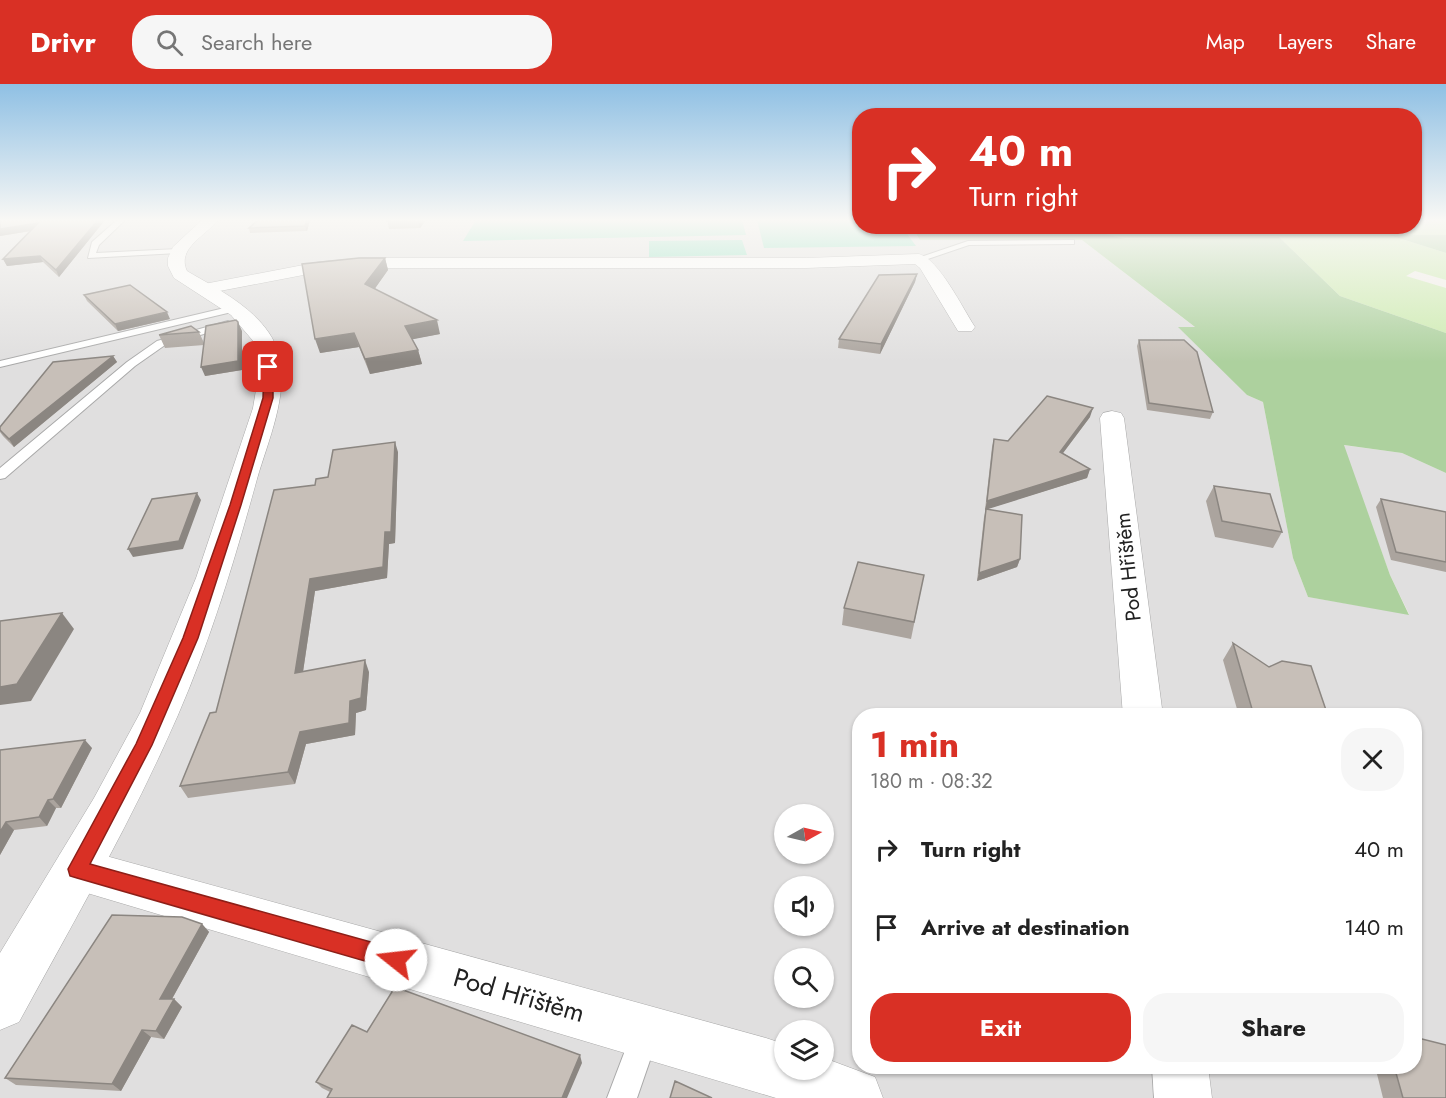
<!DOCTYPE html>
<html lang="en">
<head>
<meta charset="utf-8">
<style>
  body { margin:0; font-family:Jost,sans-serif; background:#f6f6f6; color:#222; height:100vh; display:flex; flex-direction:column; font-size:22px; white-space:nowrap }
  * { box-sizing:border-box; margin:0 }
  p { font-size:20px; color:#767676 }
  .icon { flex:none; width:33px; height:33px; fill:none; stroke:currentColor; stroke-width:2; stroke-linecap:round; stroke-linejoin:round }
  .map { position:relative; flex:1; overflow:hidden }
  .details { position:absolute; left:852px; top:624px; width:570px; height:366px; display:flex; flex-direction:column; background:#fff; border-radius:24px; box-shadow:0 2px 4px #0004 }
  .details>* { flex:none }
  .guide { position:absolute; left:852px; top:24px; width:570px; height:126px; border-radius:24px; box-shadow:0 2px 4px #0004; background:#d93025; color:#fff; overflow:hidden }
  .needle { width:39px; rotate:82deg }
  .controls { position:absolute; left:774px; top:720px; display:grid; gap:12px }
  .controls a { display:grid; place-items:center; width:60px; height:60px; border-radius:50%; background:#fff; box-shadow:0 2px 4px #0004; font-size:30px }
  .pin { position:absolute; display:grid; place-items:center; width:51px; height:51px; color:#fff; margin:-26px; border-radius:12px; box-shadow:0 3px 9px #0006 }
  .me { position:absolute; width:66px; margin:-33px; rotate:286deg; stroke-linejoin:round; filter:drop-shadow(0 0 4px #0008) }
  .turn { display:flex; align-items:center; gap:21px; height:126px; padding:0 18px; font-size:27px }
  .turn .icon { width:78px; height:78px; stroke-width:2.5 }
  .turn b { display:block; font-size:42px; line-height:51px }
  .round { display:grid; place-items:center; flex:none; width:63px; height:63px; border-radius:24px; background:#f6f6f6 }
  .head { display:flex; align-items:center; justify-content:space-between; height:102px; padding:0 18px }
  h1 { font-size:36px; font-weight:700; line-height:45px; color:#d93025 }
  .cta { display:flex; gap:12px; margin-top:auto; padding:12px 18px }
  .cta a { flex:1; height:69px; border-radius:24px; background:#d93025; color:#fff; font-size:24px; font-weight:700; line-height:69px; text-align:center }
  .cta a+a { background:#f6f6f6; color:#222 }
  ul { padding:0; list-style:none }
  li { display:flex; align-items:center; gap:18px; height:78px; padding:0 18px }
  li div { flex:1 }
  li b { display:block; font-size:22px }
  li em { font-style:normal }
  header { display:flex; align-items:center; gap:36px; box-sizing:border-box; height:84px; padding:0 30px; background:#d93025; color:#fff }
  header strong { font-size:28px }
  nav { display:flex; gap:33px; margin-inline-start:auto; font-size:21px }
  .search { width:420px; height:54px; background:#f6f6f6; display:flex; align-items:center; gap:15px; box-sizing:border-box; padding:0 21px; border-radius:24px; color:#767676; font-size:22px }
  .map>svg:first-child { display:block }
  .residential { fill:#e0dfdf; fill-rule:evenodd }
  .grass { fill:#cdebb0 }
  .forest { fill:#add19e }
  .pitch { fill:#88e0be }
  .lines { fill:none; stroke-linecap:round; stroke-linejoin:round }
  .service-casing { stroke:#a9a9a9; stroke-width:2 }
  .minor-casing { stroke:#a9a9a9; stroke-width:1 }
  .tertiary-casing { stroke:#a9a9a9; stroke-width:1 }
  .service { fill:#fff; fill-rule:evenodd }
  .minor { fill:#fff; fill-rule:evenodd }
  .tertiary { fill:#fff; fill-rule:evenodd }
  .wall { fill:#aba49e }
  .shaded-wall { fill:#8b8681 }
  .building { fill:#c7bfb8; stroke:#8b8681; stroke-width:1.5 }
  .route { fill:#d93025; stroke:#8d1f18; stroke-width:1.5 }
  .labels { text-anchor:middle; stroke-width:5; stroke-linejoin:round; paint-order:stroke }
  .street-label { font-size:21px; fill:#222; stroke:#fff }
  .near-street-label { font-size:26px; fill:#222; stroke:#fff }
</style>
</head>
<body>
<header>
<strong>Drivr</strong>
<div class="search"><svg class="icon" aria-label="search" viewBox="0 0 24 24"><circle cx="10" cy="10" r="6"/><path d="M15 15l6 6"/></svg>Search here</div>
<nav><a>Map</a><a>Layers</a><a>Share</a></nav>
</header>
<div class="map">
<svg width="1446" height="1014" viewBox="0 0 1446 1014">
  <rect width="100%" height="100%" fill="#f2efe9"/>
  <path class="residential" d="M0 136H859L860 142 912 143 920 156H1082L1196 244 1179 243 1247 311 1263 318 1293 474 1308 513 1409 530 1390 491 1343 361 1402 369 1446 389V1014H0ZM860 632H1414V982H860ZM784 730H824V770H784ZM784 802H824V842H784ZM784 874H824V914H784ZM784 946H824V986H784Z"/>
  <path class="grass" d="M1415 136H1446V151L1392 152 1446 169V196L1415 187 1406 192 1446 204V249L1340 212 1279 153 1124 155 1102 149 1090 143 1414 142Z"/>
  <path class="forest" d="M912 143H1090L1102 149 1125 155 1279 153 1340 212 1446 249V389L1402 369 1344 361 1390 491 1409 531 1308 513 1293 474 1263 318 1247 311 1178 243H1195L1082 156H920Z
    M1446 151V169L1389 151Z"/>
  <path class="pitch" d="M476 136H742L746 151 463 157Z
    M757 136H859L860 142 902 143 916 162 764 164Z
    M742 156 747 171 649 173V157Z"/>
  <g class="lines">
    <g class="service-casing">
      <path id="service" d="M117 136H125L99 161 96 169 178 165 182 167 178 169 88 174 92 158Z
        M1071 156H1074V160L969 161 922 177 915 175 968 157Z
        M233 222 238 225 236 227 0 283V277Z
        M228 237 233 240 232 242 165 261 135 282 5 394 0 395V384L127 278 157 257Z
        M644 939 654 943 658 953 637 1014H607L634 943Z"/>
    </g>
    <g class="minor-casing">
      <path id="minor" d="M919 170C939 175 963 225 975 243L972 247H958L920 184 915 180 806 184H362L319 188 204 210 198 209 195 205 198 201 204 200 319 178 362 174H806Z
        M1112 327 1121 329 1124 334 1163 632H1123L1100 334 1103 329Z
        M77 764 766 954 784 960V986H824V974L875 993 883 1014H776L77 806 60 800 54 785 60 770Z
        M1152 982H1208L1212 1014H1154Z"/>
    </g>
    <g class="tertiary-casing">
      <path id="tertiary" d="M202 136H218C207 151 176 164 187 187 221 207 267 229 279 270 289 310 268 357 257 395 235 475 211 555 178 631 132 737 74 837 19 938L0 946V869L94 714 140 629 196 494 253 324 259 288 254 258 231 231 174 194 168 182V174L173 163Z"/>
    </g>
    <use href="#service" class="service"/>
    <use href="#minor" class="minor"/>
    <use href="#tertiary" class="tertiary"/>
  </g>
  <path class="wall" d="M0 136H105L59 193 43 178 7 182 3 175 31 147 0 152Z
    M310 136 307 147 250 149 249 144Z
    M387 136H426L420 144 389 145Z
    M385 174 388 186 375 204 440 250 412 255 418 266 422 280 370 290 359 263 320 269Z
    M917 190 915 198 880 270 838 264 839 255Z
    M84 211 170 235 118 247 87 217Z
    M242 247V286L205 292 204 261 165 264 159 251 199 248 204 259Z
    M1139 256 1213 328 1210 335 1147 326 1137 262Z
    M113 272 117 278 14 363 3 352 0 348V343Z
    M1090 333 1063 369 1090 385 1087 394 986 425 1020 475 1017 483 977 497 984 433 986 425 985 426 992 363 994 355 1008 357Z
    M398 368 395 459 389 460 387 494 315 507 303 588H369L366 626 356 629 355 651 306 660 295 700 188 714 180 702 216 628 315 401 328 393Z
    M1214 402 1282 448 1273 464 1215 453 1206 417Z
    M1381 415 1446 428V488L1391 476 1376 423Z
    M924 491 911 555 842 541 844 524Z
    M1233 559 1328 632H1239L1223 576Z
    M92 664 61 724H56L47 742 14 746 0 771V666Z
    M202 840 209 848 172 915H174L182 923 164 955 151 953 121 1007 16 1001 5 994Z
    M367 948 582 979 330 1008 322 1004 316 998Z
    M1375 982H1414L1446 1014H1383Z"/>
  <path class="shaded-wall" d="M98 136H105L59 193 56 186Z
    M307 136H310L307 147 305 142Z
    M418 136H426L420 144Z
    M38 139 42 145 0 152V145Z
    M40 172 43 178 7 182 3 175Z
    M385 174 388 186 369 213 365 200Z
    M917 190 915 198 880 270 881 260Z
    M167 228 170 235 118 247 115 240Z
    M437 236 440 250 409 256 405 242Z
    M238 238 242 247V286L205 292 201 283Z
    M354 249 359 263 320 269 315 255Z
    M418 266 422 280 370 290 365 275Z
    M113 272 117 278 14 363 9 355Z
    M1093 324 1090 333 1057 377 1060 368Z
    M395 358 398 368 395 459 389 460 387 494 315 507 301 601 295 589 310 495 385 448Z
    M1090 385 1087 394 985 426 987 417Z
    M197 409 201 416 183 465 133 473 128 465Z
    M1020 475 1017 483 977 497 979 489Z
    M62 529 74 545 31 617 0 621V603Z
    M365 576 369 588 366 626 356 629 355 651 306 660 295 700 288 688 300 648 350 617Z
    M85 656 92 664 61 724 53 715Z
    M48 716 56 724 47 742 39 733Z
    M6 738 14 746 0 771V748Z
    M202 840 209 848 168 922 160 915Z
    M174 915 182 923 164 955 156 947Z
    M142 946 151 953 121 1007 112 1000Z
    M580 971 582 979 567 1014H562Z"/>
  <path class="building" d="M0 136H98L56 186 40 172 3 175 38 139 0 145Z
    M258 136H307L305 142 249 144Z
    M387 136H418L387 137Z
    M359 174H385L365 200 437 236 405 242 418 266 365 275 354 249 315 255 302 180Z
    M917 190 881 260 839 255 879 191Z
    M130 201 167 228 115 240 84 211Z
    M236 236 238 238V277L201 283 206 242Z
    M191 242 199 248 159 251Z
    M1139 256H1184L1197 268 1213 328 1149 319Z
    M113 272 9 355 0 346V343L53 278Z
    M1047 312 1093 324 1060 368 1090 385 987 417 994 355 1008 357Z
    M395 358 391 448H385L383 483 310 495 295 589 365 576 361 614 350 617 349 639 300 648 288 688 180 702 210 629 216 628 274 406 315 401 316 395 328 393 333 366Z
    M1214 402 1270 410 1282 448 1222 437Z
    M197 409 179 457 128 465 152 415Z
    M1381 415 1446 428V478L1396 468Z
    M986 425 1022 431 1020 475 979 489Z
    M858 478 924 491 914 538 844 524Z
    M62 529 17 600 0 603V537Z
    M1233 559 1269 583 1282 577 1311 582 1328 632H1254Z
    M85 656 53 715 48 716 39 733 6 738 0 748V666Z
    M112 831 182 833 202 840 160 915H174L156 947 142 946 112 1000 5 994Z
    M395 903 580 971 562 1014H327L332 1005 316 998 352 941 367 948Z
    M1414 953 1446 961V1014H1403L1394 982H1414Z
    M675 997 712 1014H670Z"/>
  <linearGradient id="sky" x2="0" y2="1"><stop stop-color="#8fc0e4"/><stop offset="0.49" stop-color="#f9f8f5"/><stop offset="1" stop-color="#f9f8f5" stop-opacity="0"/></linearGradient>
  <rect width="1446" height="278" fill="url(#sky)"/>
  <path class="route" d="M268 280 273 283V314L241 421 198 554 152 661 90 780 396 865 403 868 407 876 403 883 396 886 77 794 70 792 68 785 136 660 183 554 230 421 263 314 264 283Z"/>
  <g class="labels">
    <g class="street-label">
      <text transform="translate(1128 483) rotate(-96)" y="7">Pod Hřištěm</text>
    </g>
    <g class="near-street-label">
      <text transform="translate(519 911) rotate(16)" y="9">Pod Hřištěm</text>
    </g>
  </g>
</svg>
<div class="controls">
<a><svg class="needle" viewBox="-14 -14 28 28"><path d="M0-13l5 13h-10z" fill="#e53935"/><path d="M0 13l5-13h-10z" fill="#767676"/></svg></a>
<a><svg class="icon" aria-label="sound" viewBox="0 0 24 24"><path d="M4 9h4l5-4v14l-5-4H4zM17 9q2 3 0 6"/></svg></a>
<a><svg class="icon" aria-label="search" viewBox="0 0 24 24"><circle cx="10" cy="10" r="6"/><path d="M15 15l6 6"/></svg></a>
<a><svg class="icon" aria-label="layers" viewBox="0 0 24 24"><path d="M12 4l9 5-9 5-9-5zM3 14l9 5 9-5"/></svg></a>
</div>
<div class="pin" style="left:268px;top:283px;background:#d93025"><svg class="icon" aria-label="arrive" viewBox="0 0 24 24"><path d="M6 21V4h12l-3 4 3 4H6"/></svg></div>
<svg class="me" style="left:396px;top:876px" viewBox="-20 -20 40 40"><circle r="19" fill="#fff"/><path d="M0-13L10 11 0 6-10 11z" fill="#d93025"/></svg>
<div class="guide">
<div class="turn"><svg class="icon" aria-label="right" viewBox="0 0 24 24"><path d="M7 20v-9h11M14 6l5 5-5 5"/></svg><div><b>40 m</b>Turn right</div></div>
</div>
<section class="details">
<div class="head"><div><h1>1 min</h1><p>180 m · 08:32</p></div><a class="round"><svg class="icon" aria-label="close" viewBox="0 0 24 24"><path d="M6 6l12 12M18 6L6 18"/></svg></a></div>
<ul>
<li><svg class="icon" aria-label="right" viewBox="0 0 24 24"><path d="M7 20v-9h11M14 6l5 5-5 5"/></svg><div><b>Turn right</b></div><em>40 m</em></li>
<li><svg class="icon" aria-label="arrive" viewBox="0 0 24 24"><path d="M6 21V4h12l-3 4 3 4H6"/></svg><div><b>Arrive at destination</b></div><em>140 m</em></li>
</ul>
<div class="cta"><a>Exit</a><a>Share</a></div>
</section>
</div>
</body>
</html>
